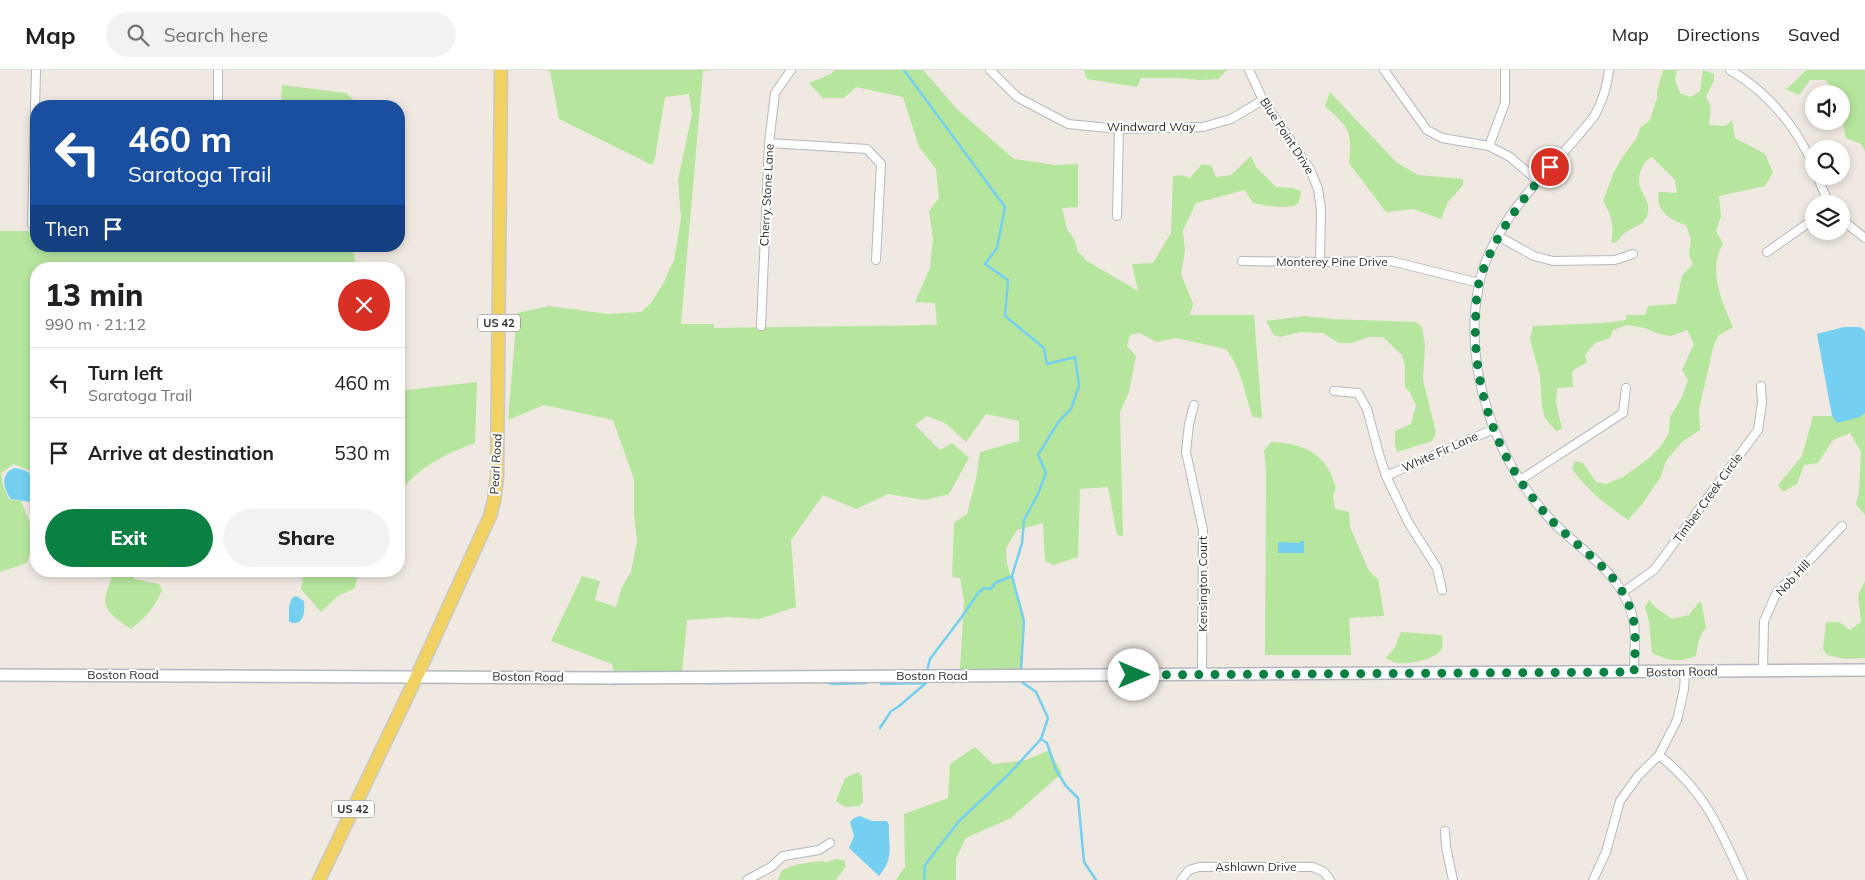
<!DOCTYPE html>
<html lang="en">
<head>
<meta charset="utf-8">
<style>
  body { margin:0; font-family:Mulish,sans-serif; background:#f2f2f2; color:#202124; height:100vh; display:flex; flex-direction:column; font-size:19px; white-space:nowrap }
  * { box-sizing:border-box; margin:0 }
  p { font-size:16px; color:#757577 }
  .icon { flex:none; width:28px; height:28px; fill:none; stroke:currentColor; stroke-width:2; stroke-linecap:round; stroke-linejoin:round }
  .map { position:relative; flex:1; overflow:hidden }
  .side { position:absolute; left:30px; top:192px; width:375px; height:315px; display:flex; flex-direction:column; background:#fff; border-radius:20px; box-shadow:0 2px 8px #0003 }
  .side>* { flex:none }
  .top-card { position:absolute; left:30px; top:30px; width:375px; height:152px; border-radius:20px; box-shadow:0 2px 8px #0003; background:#1a4fa0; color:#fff; overflow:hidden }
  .controls { position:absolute; left:1805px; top:15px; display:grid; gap:10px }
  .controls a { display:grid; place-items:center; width:45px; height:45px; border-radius:50%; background:#fff; box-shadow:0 2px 8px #0003; font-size:25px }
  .pin { position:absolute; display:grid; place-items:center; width:42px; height:42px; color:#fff; margin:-21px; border:2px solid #fff; border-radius:50%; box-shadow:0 1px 5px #0007 }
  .me { position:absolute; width:55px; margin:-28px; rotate:90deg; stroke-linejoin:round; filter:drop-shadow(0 0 4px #0008) }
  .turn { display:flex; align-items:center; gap:18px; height:105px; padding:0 15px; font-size:22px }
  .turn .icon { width:65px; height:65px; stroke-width:2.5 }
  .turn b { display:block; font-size:35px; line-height:42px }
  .then { display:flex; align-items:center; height:48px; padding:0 15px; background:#0003; gap:10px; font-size:19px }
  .round { display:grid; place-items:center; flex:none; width:52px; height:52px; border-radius:26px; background:#f2f2f2 }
  .overview { display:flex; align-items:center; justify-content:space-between; height:85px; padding:0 15px }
  h1 { font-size:30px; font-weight:800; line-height:38px }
  .primary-button { display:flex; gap:10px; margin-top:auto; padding:10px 15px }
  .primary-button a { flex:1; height:58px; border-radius:30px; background:#0b8043; color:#fff; font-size:20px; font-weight:800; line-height:58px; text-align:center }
  .primary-button a+a { background:#f2f2f2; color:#202124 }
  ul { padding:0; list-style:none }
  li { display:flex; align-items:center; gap:15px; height:70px; padding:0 15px; border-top:1px solid #e0e0e0 }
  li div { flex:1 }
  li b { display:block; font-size:19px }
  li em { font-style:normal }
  header { display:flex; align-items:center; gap:30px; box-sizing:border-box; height:70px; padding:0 25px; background:#fff; border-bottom:1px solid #e0e0e0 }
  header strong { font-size:24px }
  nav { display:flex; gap:28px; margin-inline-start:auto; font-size:18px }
  .search { width:350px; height:45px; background:#f2f2f2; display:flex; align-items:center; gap:12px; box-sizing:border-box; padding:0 18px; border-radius:28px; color:#757577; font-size:19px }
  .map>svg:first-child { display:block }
  .green { fill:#b6e59e }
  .water { fill:#75cff0 }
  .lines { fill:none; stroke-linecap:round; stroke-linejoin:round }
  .stream { stroke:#75cff0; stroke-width:2.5 }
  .street-casing { stroke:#b4b7c1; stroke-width:10 }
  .secondary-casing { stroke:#b4b7c1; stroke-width:14 }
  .primary-casing { stroke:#c9c9c9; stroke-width:15 }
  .street { stroke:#fff; stroke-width:8 }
  .secondary { stroke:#fff; stroke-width:11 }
  .primary { stroke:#f2d163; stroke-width:12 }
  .route { stroke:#0b8043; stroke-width:9; stroke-dasharray:0 16.2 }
  .labels { text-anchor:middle; stroke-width:4; stroke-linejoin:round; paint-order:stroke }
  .shield { fill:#fff; stroke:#6d6d6d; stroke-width:1 }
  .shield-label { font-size:11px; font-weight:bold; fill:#2e2e2e }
  .street-label { font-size:12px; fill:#2e2e2e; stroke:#fff }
</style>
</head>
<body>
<header>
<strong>Map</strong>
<div class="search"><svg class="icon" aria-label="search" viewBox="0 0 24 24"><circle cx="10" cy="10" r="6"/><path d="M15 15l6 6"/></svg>Search here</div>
<nav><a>Map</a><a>Directions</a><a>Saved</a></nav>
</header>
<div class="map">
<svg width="1865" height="810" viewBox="0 0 1865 810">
  <rect width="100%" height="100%" fill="#efe9e1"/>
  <path class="green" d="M545 0H713L703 1 681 254H714V258L937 255 935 233 915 232 930 198 933 169 929 141 939 128 936 99 919 77 903 27 856 17 844 28H823L809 13 831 4 835 0H923L957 39 1014 89 1055 95 1078 94V137L1062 138 1067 159 1074 169 1078 182 1087 191 1138 221 1132 194 1153 193 1171 163 1173 106 1181 105 1190 108 1201 95H1211L1216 107 1231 105 1251 86 1256 97 1276 117 1292 118 1301 121C1300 125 1300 130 1298 133 1292 141 1262 135 1253 133L1245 120 1196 133 1183 160 1185 181 1181 204 1193 234 1190 245H1254L1262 348 1253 347C1244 322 1242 300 1226 279L1176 268 1156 272 1140 263 1130 265 1127 276 1136 286 1129 322 1120 342 1123 466 1117 465 1108 417 1080 419 1078 487 1053 495 1045 491 1043 453 1017 460 1006 478 1007 494 1024 551 1021 601 960 599 964 530 960 508 952 507 954 453 967 444 976 409 980 382 1019 371V351L986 344 966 372 945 353 927 346 915 355 940 380 952 373 969 388 949 424 925 430 888 424 856 439 823 425 791 470 796 537 759 549 728 547 687 550 682 602H614L612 594 551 571 582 506 600 511 595 530 616 537 622 517 631 502 637 471 634 444V409L613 350 544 335 508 350 517 243 549 236 608 244 641 242 651 233 664 212 674 190 681 149 678 110 692 44 689 24 665 27 655 88 652 95 559 49 550 1Z
    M1084 0H1227L1218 9 1200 10 1179 8H1141L1137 17 1087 9Z
    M1663 0H1677L1675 10 1680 23 1691 27 1700 21 1703 0 1714 4V11L1706 27 1711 37 1709 55 1726 56 1732 50 1735 68 1765 84 1773 102 1765 116 1719 126 1721 146 1716 161 1723 174C1707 199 1722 233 1733 257L1719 265 1714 274 1699 339 1700 360 1682 372 1666 391 1661 406 1643 433 1628 450C1606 435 1588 420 1572 399L1575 391 1583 393 1596 412 1606 414 1623 407 1648 389 1661 376 1669 363 1670 347 1682 327 1688 310 1682 300 1694 274 1687 260 1671 266 1659 264 1645 258 1627 255 1613 260 1610 268 1595 273 1585 285 1587 292 1572 301 1573 317 1557 318 1556 333 1562 359 1556 361 1545 348 1542 337 1540 306 1530 269 1533 256 1603 253 1626 250V245H1645L1648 236 1676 234 1682 206 1693 194 1689 185 1691 169 1686 155C1670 150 1655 141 1659 122L1677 123 1675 110 1652 87C1646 90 1645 92 1642 98 1631 123 1654 126 1647 146 1644 155 1633 157 1626 162 1622 165 1619 170 1615 173L1611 172C1615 156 1611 144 1603 131L1614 102 1623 86 1636 69 1640 58 1650 50 1657 28V22Z
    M1807 0H1865V81L1861 74 1846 68 1841 43V24H1838L1825 10H1810L1799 25 1786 19Z
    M282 15 346 23 360 36H281Z
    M1330 22 1396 92 1418 105 1463 109V115L1448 132 1441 149 1413 139 1386 142 1349 93C1353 59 1348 58 1325 36Z
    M0 161H36V176H352L357 199H36V407L30 401 14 394 1 403 3 416 9 429 21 431 35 465 27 493 0 502Z
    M1305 246 1331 249 1416 252 1422 257 1425 275 1423 310 1436 363 1432 371 1397 382 1395 374V361L1411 354 1416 335 1409 321 1405 317V295L1402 285 1383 267H1368L1352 273H1339L1323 263 1300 262 1280 267 1274 265 1266 251Z
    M477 312 475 373C443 385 421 396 399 422V321Z
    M1865 335V445L1856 434 1859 422 1861 382 1850 363 1833 370 1818 393 1804 395 1797 414 1783 422 1778 415 1802 386 1813 346H1832L1837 352 1865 343Z
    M1271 372C1302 373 1326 383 1335 415 1336 419 1334 422 1333 427 1333 430 1335 435 1335 439L1349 442 1350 457 1369 501 1378 509 1384 546 1349 548 1351 585H1265L1266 400 1264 380Z
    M112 501H134V509L159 514 162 520C156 536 145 548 131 559 120 551 101 541 106 525 108 517 112 510 112 501Z
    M304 501H358L355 518 338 526 321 542 301 519Z
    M1865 511V588L1846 589 1827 585 1823 579 1826 552H1839L1850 560 1861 552 1858 525Z
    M1649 530 1656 538 1672 549 1689 545 1700 531 1702 535 1706 558C1698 566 1698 576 1696 586 1677 593 1670 591 1652 583L1649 551 1645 537Z
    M1401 562 1442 565C1442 570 1444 575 1441 580 1434 590 1404 596 1393 592 1391 591 1389 589 1386 588L1395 577Z
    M975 677 993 694 1026 690 1049 680 1062 703 1011 748 966 768 956 788V810H896L905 797 904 744 948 728 950 694Z
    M858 702 862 706 863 732 859 736 845 737 836 731 845 708Z
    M836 789 844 790 846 796 836 810H778C779 807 780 805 781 802 787 795 814 791 824 791L825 793Z"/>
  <path class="water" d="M1844 257H1860L1865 261V343L1860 347 1837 353 1832 346 1817 264Z
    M14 398C37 400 36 414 36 433L11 429C3 418 0 404 14 398Z
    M1300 471H1304V483H1278V472L1300 473Z
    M296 526 304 531C305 543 304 557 289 552V536L292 528Z
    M860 746 872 751H887L889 755C888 776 895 787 879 806L849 778 854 766 850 752 854 748Z"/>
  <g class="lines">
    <path class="stream" d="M904 0 1005 137 997 178 985 194 1008 210 1005 246 1044 278 1047 294 1075 287 1079 316 1071 339 1059 351 1038 385 1046 403 1038 424 1024 450 1022 473 1012 506 1024 551 1021 601
      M927 601 930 589 961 548 978 523 984 518 991 519 995 513 1012 506
      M824 612 834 614 866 613
      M707 613H736
      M613 614 633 613
      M881 614 926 613
      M880 658 891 641 898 637 926 613
      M1041 669 1047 673 1056 700 1066 716 1078 728 1084 792 1096 810
      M924 810 925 795 959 751 1008 705 1041 669 1048 648 1036 622 1022 612"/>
    <g class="street-casing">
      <path id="street" d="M990 0 1017 27 1068 54 1119 59 1203 57 1231 49 1263 30
        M1249 0 1263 30 1310 99 1318 119 1321 139 1320 192
        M1384 0 1427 60 1442 68 1489 76 1510 87 1538 111
        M1609 0C1607 17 1603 30 1595 45 1564 86 1523 120 1498 166 1490 180 1482 198 1479 215 1462 297 1495 389 1550 449 1582 483 1624 502 1634 553 1636 569 1634 586 1634 602
        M1730 0C1769 23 1796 56 1814 97
        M218 36V0
        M769 73 867 79 881 94 876 190
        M1489 76 1505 33V0
        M1817 106 1829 134
        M1117 146 1119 59
        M1841 149 1865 168
        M32 154 36 0
        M1498 166 1534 186 1553 191 1615 190 1633 184
        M1767 182 1814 149
        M1242 191 1320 192 1391 191 1479 213
        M761 256 769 73 775 23 791 0
        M1334 321 1358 323 1367 339 1379 384 1386 406 1408 452 1437 498 1442 520
        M1194 335 1189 354 1186 382 1203 460 1202 605
        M1386 406 1494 359
        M1520 410 1623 343 1626 318
        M1623 522 1654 500 1758 360 1762 333 1761 316
        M1763 600 1764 551 1777 522 1805 495 1842 456
        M1659 685C1706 723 1719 757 1743 810
        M1445 761 1446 777 1453 810
        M747 810 771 797 783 786 819 780 830 773
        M1181 810 1189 800 1199 797H1313L1324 802 1330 810
        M1593 810 1606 782 1620 731 1638 706 1659 685 1677 650 1684 619 1685 602"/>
    </g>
    <g class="secondary-casing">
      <path id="secondary" d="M0 605 609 608 1865 600"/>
    </g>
    <g class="primary-casing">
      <path id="primary" d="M319 810 417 606 490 446 494 431 497 407 501 0"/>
    </g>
    <use href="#street" class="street"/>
    <use href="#secondary" class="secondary"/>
    <use href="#primary" class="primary"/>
  </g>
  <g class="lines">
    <path class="route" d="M1134 605 1634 602C1635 586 1636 569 1634 553 1626 510 1596 492 1567 465 1555 455 1545 444 1536 432 1493 380 1471 308 1476 242 1476 232 1477 221 1479 212 1493 167 1520 132 1550 97"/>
  </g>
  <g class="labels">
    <g class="shield">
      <rect x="478" y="244.5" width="42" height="17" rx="4"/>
      <rect x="332" y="730.5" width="42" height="17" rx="4"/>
    </g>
    <g class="shield-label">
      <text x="499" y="257">US 42</text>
      <text x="353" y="743">US 42</text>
    </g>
    <g class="street-label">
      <text x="1151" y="61">Windward Way</text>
      <text transform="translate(1287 66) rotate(57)" y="4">Blue Point Drive</text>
      <text transform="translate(767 125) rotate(-87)" y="4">Cherry Stone Lane</text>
      <text x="1332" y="196">Monterey Pine Drive</text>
      <text transform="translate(1440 382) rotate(-24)" y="4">White Fir Lane</text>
      <text transform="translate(496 394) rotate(-87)" y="4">Pearl Road</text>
      <text transform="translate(1708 428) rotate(-54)" y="4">Timber Creek Circle</text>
      <text transform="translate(1793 508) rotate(-47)" y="4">Nob Hill</text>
      <text transform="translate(1203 514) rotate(-90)" y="4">Kensington Court</text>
      <text transform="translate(1682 602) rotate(-1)" y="4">Boston Road</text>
      <text x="123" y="609">Boston Road</text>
      <text x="932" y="610">Boston Road</text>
      <text transform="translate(528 607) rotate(1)" y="4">Boston Road</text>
      <text x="1256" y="801">Ashlawn Drive</text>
    </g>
  </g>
</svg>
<div class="controls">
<a><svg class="icon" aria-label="sound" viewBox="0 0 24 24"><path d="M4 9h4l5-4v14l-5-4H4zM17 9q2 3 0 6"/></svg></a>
<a><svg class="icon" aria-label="search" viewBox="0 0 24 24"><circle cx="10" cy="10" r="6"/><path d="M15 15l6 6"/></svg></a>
<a><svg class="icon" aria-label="layers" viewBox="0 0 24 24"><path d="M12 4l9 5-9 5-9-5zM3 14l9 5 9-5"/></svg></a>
</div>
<div class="pin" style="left:1550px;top:97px;background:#d93025"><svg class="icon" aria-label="arrive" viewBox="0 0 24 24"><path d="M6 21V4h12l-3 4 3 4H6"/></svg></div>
<svg class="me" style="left:1134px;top:605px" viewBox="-20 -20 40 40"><circle r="19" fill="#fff"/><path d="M0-13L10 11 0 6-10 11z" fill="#0b8043"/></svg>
<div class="top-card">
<div class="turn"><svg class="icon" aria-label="left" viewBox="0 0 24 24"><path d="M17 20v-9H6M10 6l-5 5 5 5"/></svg><div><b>460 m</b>Saratoga Trail</div></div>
<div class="then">Then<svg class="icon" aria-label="arrive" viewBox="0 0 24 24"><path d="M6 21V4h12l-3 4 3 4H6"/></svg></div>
</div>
<section class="side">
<div class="overview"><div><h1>13 min</h1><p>990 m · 21:12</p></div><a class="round" style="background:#d93025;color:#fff"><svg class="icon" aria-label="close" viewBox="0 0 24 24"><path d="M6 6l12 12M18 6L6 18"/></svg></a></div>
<ul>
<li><svg class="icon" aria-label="left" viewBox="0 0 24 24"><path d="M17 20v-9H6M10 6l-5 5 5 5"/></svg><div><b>Turn left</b><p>Saratoga Trail</p></div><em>460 m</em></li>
<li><svg class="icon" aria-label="arrive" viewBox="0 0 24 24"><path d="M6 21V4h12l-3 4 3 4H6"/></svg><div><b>Arrive at destination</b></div><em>530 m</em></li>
</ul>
<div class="primary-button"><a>Exit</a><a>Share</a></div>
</section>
</div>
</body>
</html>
